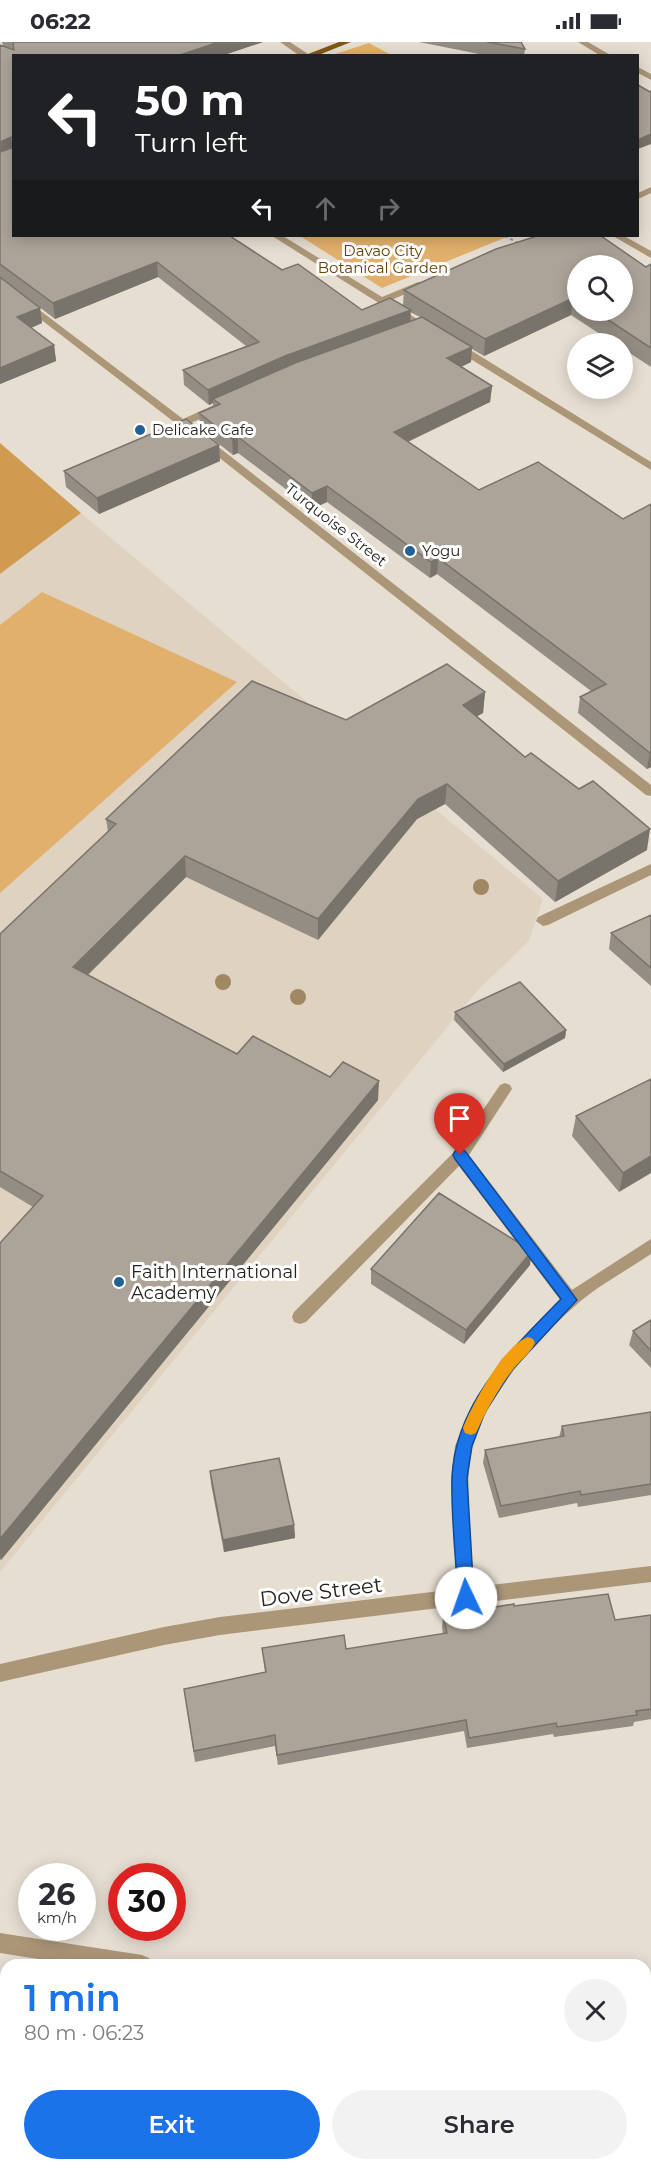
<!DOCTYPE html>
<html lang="en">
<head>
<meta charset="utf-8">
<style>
  body { margin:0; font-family:Montserrat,sans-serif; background:#f2f2f3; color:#2b2b33; height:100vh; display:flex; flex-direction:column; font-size:22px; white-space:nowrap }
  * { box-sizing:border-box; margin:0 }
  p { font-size:20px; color:#7c7c81 }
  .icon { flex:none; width:33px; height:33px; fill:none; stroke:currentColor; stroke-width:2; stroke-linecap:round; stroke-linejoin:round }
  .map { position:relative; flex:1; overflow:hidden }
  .drawer { position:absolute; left:0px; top:1917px; width:651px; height:212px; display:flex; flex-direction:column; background:#fff; border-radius:18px 18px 0 0; box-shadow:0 3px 15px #0003 }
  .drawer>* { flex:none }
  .top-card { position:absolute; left:12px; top:12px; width:627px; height:183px; border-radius:0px; box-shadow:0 3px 15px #0003; background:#202124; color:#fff; overflow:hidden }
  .fabs { position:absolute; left:567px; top:213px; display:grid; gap:12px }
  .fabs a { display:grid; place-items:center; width:66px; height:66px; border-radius:50%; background:#fff; box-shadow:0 3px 15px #0003; font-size:30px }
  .speed { position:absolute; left:18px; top:1821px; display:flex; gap:12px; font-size:30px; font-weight:700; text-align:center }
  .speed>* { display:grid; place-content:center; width:78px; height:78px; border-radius:50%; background:#fff; box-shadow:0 3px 15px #0003; line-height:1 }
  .speed small { font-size:15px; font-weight:400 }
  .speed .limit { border:9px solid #d22; background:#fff; color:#111 }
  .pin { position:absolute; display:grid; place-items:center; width:51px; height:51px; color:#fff; margin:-62px -26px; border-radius:50% 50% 50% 0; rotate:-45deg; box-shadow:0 0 6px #0007 }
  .pin .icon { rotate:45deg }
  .me { position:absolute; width:66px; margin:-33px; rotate:357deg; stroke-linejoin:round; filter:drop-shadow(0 0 4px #0008) }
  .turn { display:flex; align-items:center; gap:21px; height:126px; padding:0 24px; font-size:27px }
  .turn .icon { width:78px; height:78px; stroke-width:2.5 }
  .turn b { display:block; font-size:42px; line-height:51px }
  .lanes { display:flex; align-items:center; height:57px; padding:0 24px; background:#0003; justify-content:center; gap:30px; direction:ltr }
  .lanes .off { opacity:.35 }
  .round { display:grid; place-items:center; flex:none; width:63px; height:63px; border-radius:32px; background:#f2f2f3 }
  .head { display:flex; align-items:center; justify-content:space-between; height:102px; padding:0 24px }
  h1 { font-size:36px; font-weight:600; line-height:45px; color:#1a73e8 }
  .button { display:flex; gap:12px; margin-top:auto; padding:12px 24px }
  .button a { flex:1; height:69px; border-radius:36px; background:#1a73e8; color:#fff; font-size:24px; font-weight:600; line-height:69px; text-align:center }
  .button a+a { background:#f2f2f3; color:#2b2b33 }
  .status { display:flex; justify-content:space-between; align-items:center; height:42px; padding:0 30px; background:#fff; direction:ltr }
  .status svg { height:16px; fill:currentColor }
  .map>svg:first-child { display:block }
  .built { fill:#e0d2c1 }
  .green { fill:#e1b06c }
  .forest { fill:#ce9b51 }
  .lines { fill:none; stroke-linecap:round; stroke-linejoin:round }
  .path { stroke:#9d968d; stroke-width:2; stroke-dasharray:3 3; stroke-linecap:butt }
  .service { fill:#ac9678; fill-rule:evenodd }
  .minor { fill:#ac9678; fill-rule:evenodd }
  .tertiary { fill:#ac9678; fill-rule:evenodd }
  .primary { fill:#7f5716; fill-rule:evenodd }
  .tree { fill:#a08962 }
  .wall { fill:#948d84; fill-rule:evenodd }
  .shaded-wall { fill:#78736b }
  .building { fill:#aca499; stroke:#78736b; stroke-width:1.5 }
  .route { fill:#1a73e8; stroke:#114b97; stroke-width:1.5 }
  .slow { fill:#f59e0b }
  .poi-dot { fill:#206196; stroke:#fff; stroke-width:2 }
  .labels { text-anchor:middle; stroke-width:6; stroke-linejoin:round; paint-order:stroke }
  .far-park-label { font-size:15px; fill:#664307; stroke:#fff }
  .far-poi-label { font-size:15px; fill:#27231f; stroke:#fff; text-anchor:start }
  .far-street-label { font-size:15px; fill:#27231f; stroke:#fff }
  .poi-label { font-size:18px; fill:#27231f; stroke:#fff; text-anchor:start }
  .near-street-label { font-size:21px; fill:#27231f; stroke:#fff }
</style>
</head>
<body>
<div class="status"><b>06:22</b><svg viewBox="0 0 49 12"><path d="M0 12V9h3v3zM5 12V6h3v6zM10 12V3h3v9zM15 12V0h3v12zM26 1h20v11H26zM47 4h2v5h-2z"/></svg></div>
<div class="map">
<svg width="651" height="2128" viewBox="0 0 651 2128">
  <rect width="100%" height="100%" fill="#e7ded2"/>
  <path class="built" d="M81 471 543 857 529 899 477 949 0 1530V532Z"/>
  <path class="green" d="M369 1 391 13H332Z
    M300 194H509L382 246Z
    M42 550 237 640 0 851V583Z"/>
  <path class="forest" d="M0 401 81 471 0 532Z"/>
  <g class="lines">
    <path class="path" d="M505 194 520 202"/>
    <path class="service" d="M505 1041 510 1043 512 1047 469 1113 576 1253 578 1258 576 1263 570 1265 564 1263 459 1124 306 1280 300 1282 294 1280 292 1275 294 1270 455 1109 500 1043Z"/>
    <path class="minor" d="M280 0H290L311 14H300Z
      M578 0H588L612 14H601Z
      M638 25 651 32V38L638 31Z
      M651 145V151L638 157V151Z
      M272 194H283L382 255 418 240H424V244L389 259 434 288 425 290Z
      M613 194H624L651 209V216Z
      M0 238 183 377 214 363H222V367L189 382 651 743V754L646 753 178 383 0 246Z
      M451 301H459L651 420V428L451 305Z
      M651 822V833L548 883 543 884 536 879 538 875Z
      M651 1197V1212C626 1229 597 1244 575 1264 535 1299 488 1351 473 1403 463 1439 472 1506 474 1545L651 1524V1540L220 1593 164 1603 0 1640V1622L164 1585 220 1575 457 1547 451 1436 455 1404 473 1361 501 1318 564 1253Z"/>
    <path class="tertiary" d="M0 1891 142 1913 149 1916 152 1923H76L0 1911Z
      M645 1995 651 1996V2016L645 2015Z"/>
    <path class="primary" d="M339 0H351L316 14H303Z"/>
  </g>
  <g class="tree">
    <circle cx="481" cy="845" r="8"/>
    <circle cx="223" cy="940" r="8"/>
    <circle cx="298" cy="955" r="8"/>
  </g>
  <path class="wall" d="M2 0H263L221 14H14V194H230L282 228 298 222 362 268 390 256 403 263 404 248 496 207 537 194H601L646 225 651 222V325L622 306V302H615L571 273 484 314 472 307 471 320 461 325 492 344 490 360 408 400 479 448 538 420 623 477 651 462V725L647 727 578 671 580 655 591 649 437 532 430 536 327 460 312 467 238 411 233 413 200 387 199 371 213 365V361L209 363 184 343 183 328 246 304 158 235 55 277 1 236 40 266 42 281 31 286 54 303 56 319 0 342V3L3 4ZM578 224H622V268H578ZM410 270 420 275 410 279Z
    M419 0H521L525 7 524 14H489Z
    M220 419 99 472 66 445 64 429Z
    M485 650 483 671 477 674 525 715 647 808 555 860 445 762 417 777 318 898 186 835 88 933 237 1012 330 1035 378 1058 1 1518 0 1517V1201L33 1165 0 1145V892L108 790 106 777 346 678Z
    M651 873V944L609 907 611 891Z
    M455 970 566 988 565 996 503 1030 454 978Z
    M651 1037 619 1150 572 1094 576 1074Z
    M530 1223 464 1302 371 1242V1227Z
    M651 1278V1326L629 1303 633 1289Z
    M651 1370V1453L578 1465 577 1461 499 1476 483 1421 485 1408 559 1395 562 1384Z
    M210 1429 294 1483 295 1496 224 1510 211 1442Z
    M514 1564 615 1578 651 1573V1677L634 1680 633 1684 554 1695 553 1692 467 1706 464 1689 278 1723 275 1704 195 1720 184 1647 265 1630 262 1606 346 1607 443 1592 442 1585 443 1573Z"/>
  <path class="shaded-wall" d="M219 0H263L221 14H177Z
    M651 92V102L638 107V98Z
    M11 95 13 110 0 115V100Z
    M157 220 158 235 55 277 53 261Z
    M573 256 571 273 484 314 485 297Z
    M40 266 42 281 19 291 17 275Z
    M411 268 410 283 213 357V361L209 363 208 348 285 314Z
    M54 303 56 319 0 342V326Z
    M472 305 471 320 446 332 447 316Z
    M492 344 490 360 394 406V390Z
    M238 395V411L233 413 232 397Z
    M219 403 220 419 99 472 97 456Z
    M327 444V460L312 467V451Z
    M438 516 437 532 430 536 431 520Z
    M485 650 483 671 462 683 463 663Z
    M650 711H651V725L647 727Z
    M447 742 445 762 417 777 318 898V877L418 757Z
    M650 787 647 808 555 860 558 839Z
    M185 814 186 835 76 944 73 925Z
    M566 988 565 996 503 1030 504 1022Z
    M379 1039 378 1058 1 1518 0 1514V1497Z
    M651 1114V1131L619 1150 623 1131Z
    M532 1209 530 1223 464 1302 466 1288Z
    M294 1483 295 1496 224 1510 223 1498Z"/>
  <path class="building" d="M13 0H219L177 14H14V97L11 95 0 100V3L14 8Z
    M487 0H521L525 7Z
    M638 43 650 50 651 49V92L638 98Z
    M14 105V194H230L282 228 298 222 362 268 390 256 411 268 285 314 208 348 183 328 259 300 157 220 53 261 0 222V110Z
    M537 194H601L646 225 651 222V306L593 268H622V224H578V258L573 256 485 297 404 248 496 207Z
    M0 235 40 266 17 275 54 303 0 326Z
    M422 275 472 305 447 316 492 344 394 390 479 448 538 420 623 477 651 462V711H650L580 655 606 642 438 516 431 520 327 444 312 451 238 395 232 397 199 371 220 362 213 357 295 321Z
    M186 377 219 403 97 456 64 429Z
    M447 622 485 650 463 663 525 715 531 711 579 747 593 739 650 787 558 839 447 742 418 757 318 877 185 814 73 925 237 1012 253 994 330 1035 343 1020 379 1039 0 1497V1201L43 1154 0 1129V892L116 782 106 777 252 639 346 678Z
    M651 873V926L611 891Z
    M520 940 566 988 504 1022 455 970Z
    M651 1037V1114L623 1131 576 1074Z
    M439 1151 532 1209 466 1288 371 1227Z
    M651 1278V1309L633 1289Z
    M651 1370V1442L581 1453 580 1449 501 1464 485 1408 564 1394 562 1384Z
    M279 1416 294 1483 223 1498 210 1429Z
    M608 1552 615 1578 651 1573V1667L636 1669 637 1673 557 1685 556 1681 469 1696 466 1678 277 1713 275 1693 194 1709 184 1647 266 1630 262 1606 344 1593 346 1607 447 1591 443 1573 514 1562V1564Z"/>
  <path class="route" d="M460 1107 465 1109 577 1258 512 1328 485 1370 472 1404 467 1436 474 1556 472 1561 466 1563 460 1561 458 1556C456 1516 451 1476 452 1437 454 1362 512 1307 561 1257L455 1117 453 1113 455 1109Z"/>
  <path class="slow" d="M528 1295 533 1297 535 1301C530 1312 518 1320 511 1330 497 1349 486 1369 476 1391L471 1393 465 1391 463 1386C472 1363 504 1303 528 1295Z"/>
  <g class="poi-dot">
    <circle cx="140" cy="388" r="6"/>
    <circle cx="410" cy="509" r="6"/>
    <circle cx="119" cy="1240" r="6"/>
  </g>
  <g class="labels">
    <g class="far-park-label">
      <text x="383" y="214">Davao City<tspan x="383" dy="17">Botanical Garden</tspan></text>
    </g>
    <g class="far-poi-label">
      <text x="152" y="393">Delicake Cafe</text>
      <text x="422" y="514">Yogu</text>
    </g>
    <g class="far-street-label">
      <text transform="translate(336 483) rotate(38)" y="5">Turquoise Street</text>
    </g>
    <g class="poi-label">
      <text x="131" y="1236">Faith International<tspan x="131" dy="21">Academy</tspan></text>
    </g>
    <g class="near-street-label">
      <text transform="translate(321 1550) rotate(-7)" y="7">Dove Street</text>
    </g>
  </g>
</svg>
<div class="fabs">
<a><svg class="icon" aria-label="search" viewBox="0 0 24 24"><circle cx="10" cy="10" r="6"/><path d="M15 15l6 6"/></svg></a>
<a><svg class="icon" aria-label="layers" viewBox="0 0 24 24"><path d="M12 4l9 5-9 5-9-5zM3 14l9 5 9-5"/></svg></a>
</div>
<div class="speed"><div>26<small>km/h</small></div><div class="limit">30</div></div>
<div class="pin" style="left:460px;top:1113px;background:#d93025"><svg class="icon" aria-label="arrive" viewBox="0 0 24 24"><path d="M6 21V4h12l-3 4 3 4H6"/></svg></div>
<svg class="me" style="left:466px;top:1556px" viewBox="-20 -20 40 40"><circle r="19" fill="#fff"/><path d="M0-13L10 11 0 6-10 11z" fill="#1a73e8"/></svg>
<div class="top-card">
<div class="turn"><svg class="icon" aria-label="left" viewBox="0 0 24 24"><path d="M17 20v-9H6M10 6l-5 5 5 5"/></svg><div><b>50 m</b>Turn left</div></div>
<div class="lanes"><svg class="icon" aria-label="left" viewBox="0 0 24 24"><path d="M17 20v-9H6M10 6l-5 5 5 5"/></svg><svg class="icon off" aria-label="ahead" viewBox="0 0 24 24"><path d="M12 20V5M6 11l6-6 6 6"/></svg><svg class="icon off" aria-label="right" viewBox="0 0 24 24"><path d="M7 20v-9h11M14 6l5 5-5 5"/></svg></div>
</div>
<section class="drawer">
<div class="head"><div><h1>1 min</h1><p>80 m · 06:23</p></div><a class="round"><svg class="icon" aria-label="close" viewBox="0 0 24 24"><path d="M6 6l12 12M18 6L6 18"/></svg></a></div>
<div class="button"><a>Exit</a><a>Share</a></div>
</section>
</div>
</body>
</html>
